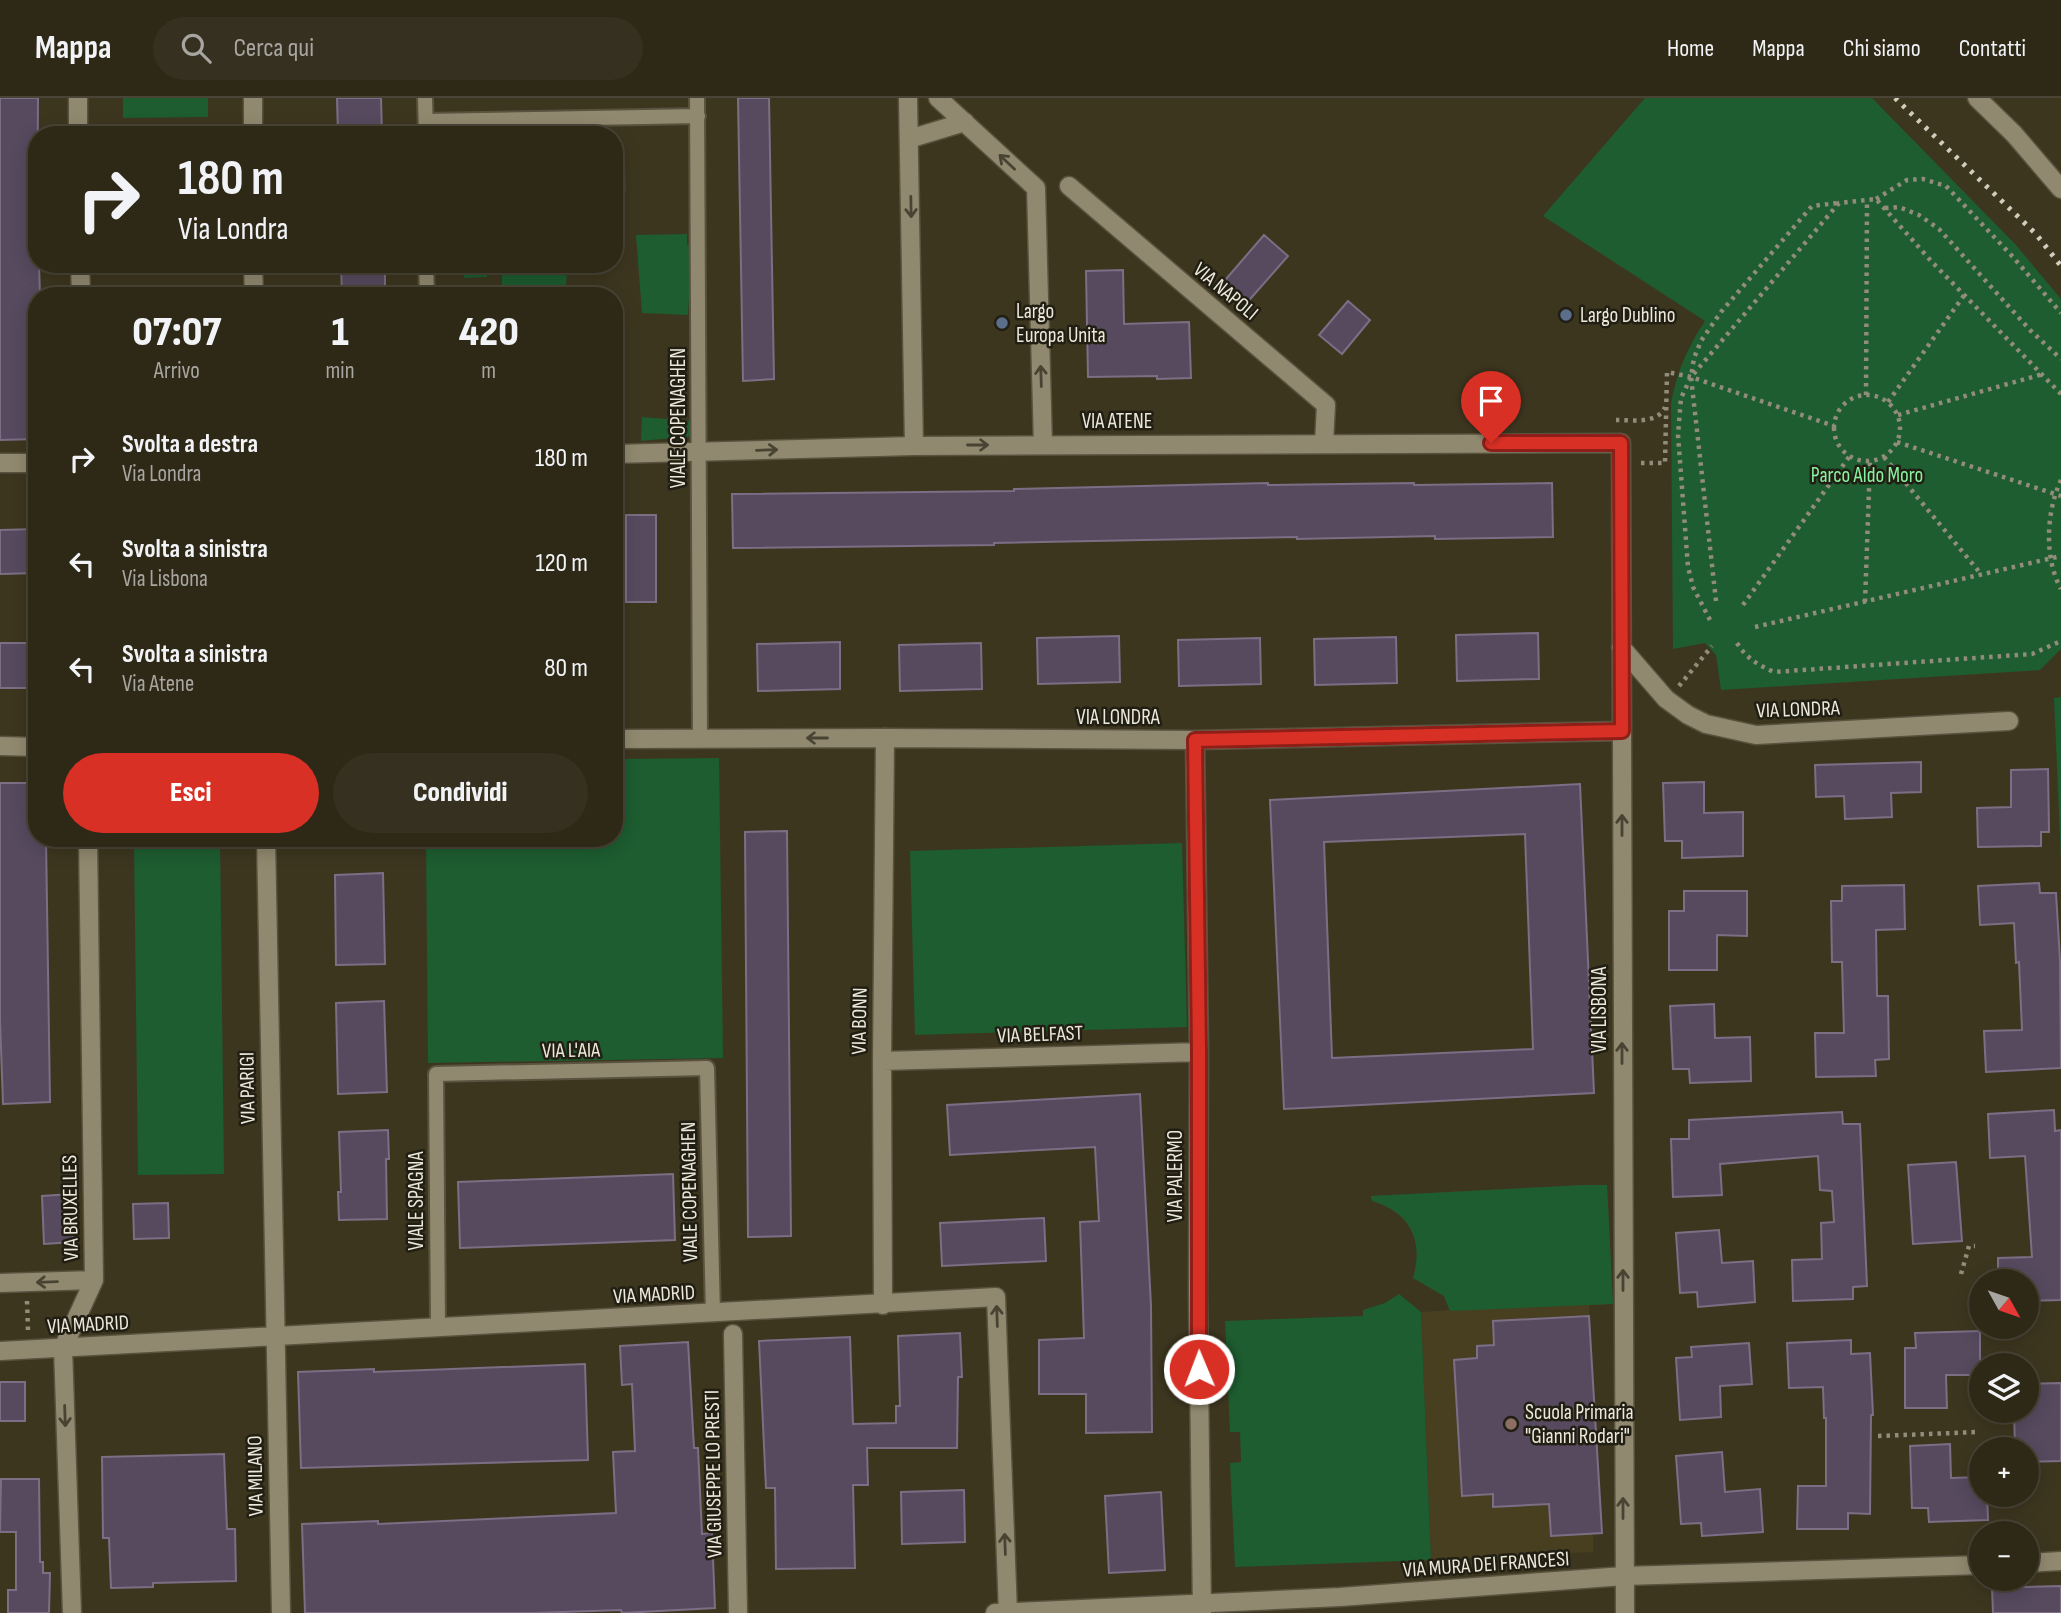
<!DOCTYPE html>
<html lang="it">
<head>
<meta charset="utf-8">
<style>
  body { margin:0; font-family:"Sofia Sans Condensed",sans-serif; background:#363020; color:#f1f3f6; height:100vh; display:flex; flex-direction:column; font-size:26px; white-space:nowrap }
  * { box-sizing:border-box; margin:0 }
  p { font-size:23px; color:#a7a6a1 }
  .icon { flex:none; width:38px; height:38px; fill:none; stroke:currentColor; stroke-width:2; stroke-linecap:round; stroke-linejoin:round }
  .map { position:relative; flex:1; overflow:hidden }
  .side { position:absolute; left:28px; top:189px; width:595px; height:560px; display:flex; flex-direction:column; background:#2e2817; border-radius:28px; box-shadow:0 4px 18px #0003,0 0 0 2px #494436 }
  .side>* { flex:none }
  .hud { position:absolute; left:28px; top:28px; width:595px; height:147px; border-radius:28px; box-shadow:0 4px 18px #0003,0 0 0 2px #494436; background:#2e2817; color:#f1f3f6; overflow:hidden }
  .needle { width:46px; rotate:130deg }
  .buttons { position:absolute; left:1969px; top:1171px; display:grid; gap:14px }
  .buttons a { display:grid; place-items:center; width:70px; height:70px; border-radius:50%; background:#2e2817; box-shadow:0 4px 18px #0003,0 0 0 2px #494436; font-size:35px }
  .pin { position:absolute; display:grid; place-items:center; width:60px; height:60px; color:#fff; margin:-72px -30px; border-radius:50% 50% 50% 0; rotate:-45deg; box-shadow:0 0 7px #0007 }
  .pin .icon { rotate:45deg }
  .me { position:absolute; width:77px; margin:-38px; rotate:359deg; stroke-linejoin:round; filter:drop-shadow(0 0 5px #0008) }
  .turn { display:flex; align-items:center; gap:24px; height:147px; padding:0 35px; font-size:32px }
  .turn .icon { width:91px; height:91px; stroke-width:2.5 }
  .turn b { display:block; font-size:49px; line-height:60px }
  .eta { display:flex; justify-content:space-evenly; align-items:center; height:119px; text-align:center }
  .eta b { font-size:42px; font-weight:800; line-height:49px }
  .primary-button { display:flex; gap:14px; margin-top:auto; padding:14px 35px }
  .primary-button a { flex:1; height:80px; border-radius:42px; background:#d93025; color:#fff; font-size:28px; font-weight:800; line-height:80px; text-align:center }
  .primary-button a+a { background:#363020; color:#f1f3f6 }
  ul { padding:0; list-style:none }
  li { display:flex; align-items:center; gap:21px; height:105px; padding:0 35px }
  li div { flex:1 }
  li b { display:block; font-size:26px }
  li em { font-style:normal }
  header { display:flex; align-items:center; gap:42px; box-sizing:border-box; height:98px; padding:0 35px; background:#2e2817; border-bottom:2px solid #494436 }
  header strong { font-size:33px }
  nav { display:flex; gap:38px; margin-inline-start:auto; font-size:24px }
  .search { width:490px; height:63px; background:#363020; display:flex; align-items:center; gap:18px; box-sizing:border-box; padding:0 24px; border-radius:38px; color:#a7a6a1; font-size:26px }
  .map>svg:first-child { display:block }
  .built { fill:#483e20 }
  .green { fill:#1d5d30 }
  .building { fill:#574a5f; stroke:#7c6e85; stroke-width:2; fill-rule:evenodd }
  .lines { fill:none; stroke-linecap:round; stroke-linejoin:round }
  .pedestrian-casing { stroke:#58523e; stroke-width:18 }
  .minor-casing { stroke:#58523e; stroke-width:21 }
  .tertiary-casing { stroke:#58523e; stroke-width:21 }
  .path { stroke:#928c7a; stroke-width:4.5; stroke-dasharray:3.5 5; stroke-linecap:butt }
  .pedestrian { stroke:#91896f; stroke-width:14 }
  .minor { stroke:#91896f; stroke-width:18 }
  .tertiary { stroke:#91896f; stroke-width:18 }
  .rail { stroke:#d1cdbd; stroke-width:5; stroke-dasharray:3.5 7; stroke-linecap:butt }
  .oneway { stroke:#484333 }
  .route-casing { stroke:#8d1f18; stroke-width:18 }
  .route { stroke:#d93025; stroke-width:12 }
  .service-dot { fill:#5c6f8a; stroke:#211e13; stroke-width:2.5 }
  .education-dot { fill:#8d6e63; stroke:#211e13; stroke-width:2.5 }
  .labels { text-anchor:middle; stroke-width:5; stroke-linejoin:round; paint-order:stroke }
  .street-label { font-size:21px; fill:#ece8da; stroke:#211e13 }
  .poi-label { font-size:21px; fill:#ece8da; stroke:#211e13; text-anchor:start }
  .park-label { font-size:21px; fill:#87f3a0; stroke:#211e13 }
</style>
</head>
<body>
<header>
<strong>Mappa</strong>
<div class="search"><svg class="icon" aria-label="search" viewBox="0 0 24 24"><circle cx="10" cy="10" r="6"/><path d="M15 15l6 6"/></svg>Cerca qui</div>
<nav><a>Home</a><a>Mappa</a><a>Chi siamo</a><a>Contatti</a></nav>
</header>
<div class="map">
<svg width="2061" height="1515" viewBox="0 0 2061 1515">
  <rect width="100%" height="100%" fill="#3d361f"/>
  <path class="built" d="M1584 1087H1607L1613 1206 1589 1207 1602 1435 1593 1436V1454L1431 1462 1421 1214 1450 1212 1444 1198 1413 1180 1417 1165V1150L1413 1136 1404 1121 1386 1107 1372 1103 1371 1098Z"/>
  <path class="green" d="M123 0H208V19L123 20Z
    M1645 0H1872L2016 147 2061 201V551L2040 572 1721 592 1716 557 1705 545 1673 551 1671 305C1677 274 1687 250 1705 223L1543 118Z
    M614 63H625L626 94 614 95Z
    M687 136V147H692L688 217 642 215 636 137Z
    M458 166H487V179L464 180V171L458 170Z
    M502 166H567L566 194H502Z
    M127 194H214V198H127Z
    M642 319 693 323 694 338 641 343Z
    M2061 599V762L2054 600Z
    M719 660 723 960 428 965 426 740H614V661Z
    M113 740H220L224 1076 138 1077 134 744H113Z
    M1182 745 1187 929 915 937 910 753Z
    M1584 1087H1607L1613 1206 1450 1213 1444 1198 1413 1180C1424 1142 1410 1114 1372 1103L1371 1098Z
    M1399 1196 1421 1214 1431 1462 1235 1469 1230 1365 1241 1364 1240 1334H1230L1225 1223 1363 1218V1212L1385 1205Z"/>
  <path class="building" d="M0 0H38L37 166H39L40 198H37V341L0 342Z
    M337 0H381L382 37H338Z
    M738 0H769L774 281 743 283Z
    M1264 137 1288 158 1244 208 1220 188Z
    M341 166H385V198H342Z
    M1123 172 1124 226 1189 224 1191 280 1157 281V278L1088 279 1086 173Z
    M1348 203 1370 222 1342 256 1319 237Z
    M1268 385V387L1414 385V387L1552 385 1553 439 1435 441V438L1297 441V439L994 445V447L733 450 732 396 1014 393V391Z
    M626 417H656V504H626Z
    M37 431V475L0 476V432Z
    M1538 535 1539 581 1457 583 1456 537Z
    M1119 538 1120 584 1038 586 1037 540Z
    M1396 539 1397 585 1315 587 1314 541Z
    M1260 540 1261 586 1179 588 1178 542Z
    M840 544V591L758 593 757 546Z
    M0 545H37V590H0Z
    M981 545 982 591 900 593 899 547Z
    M1921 664V694L1891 695 1892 719 1845 721 1844 698 1816 699 1815 667Z
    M2048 671 2049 734H2041V748L1978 749 1977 710 2011 709V672Z
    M1704 684V715L1743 714V758L1682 760V743H1665L1663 685Z
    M0 685H37V740H46L50 1004 3 1006 0 922Z
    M1580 686 1594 995 1284 1011 1270 702ZM1525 736 1533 951 1332 960 1324 744Z
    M787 733 791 1138 748 1139 745 734Z
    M383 775 385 866 336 867 335 777Z
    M2039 785 2040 795H2056L2060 862 2061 970 1986 974 1984 933 2022 932 2019 864 2016 865 2014 825 1980 827 1978 788Z
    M1904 787 1905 831 1876 832 1877 898H1888L1889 961 1875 962 1876 978 1816 979 1815 935H1844L1842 864H1832L1831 803H1842V788Z
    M1684 793H1747V838L1717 837V872H1669V813H1684Z
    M384 903 387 994 338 996 336 905Z
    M1714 906 1715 940 1750 939 1751 983 1690 985 1689 971H1673L1670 908Z
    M1140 996 1151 1208 1152 1334 1086 1335V1296H1039V1242L1084 1240 1080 1124 1099 1123 1095 1049 950 1057 947 1007Z
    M2054 1012 2055 1033 2061 1032V1202L2026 1203V1183H1998V1160L2032 1159 2025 1058 1990 1060 1988 1016Z
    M1842 1014 1843 1026H1860L1867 1188 1853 1189V1201L1793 1203 1792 1162 1822 1161 1821 1125 1834 1124 1832 1093 1820 1092 1818 1058 1720 1066 1722 1097 1673 1099 1671 1041H1689V1022Z
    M388 1032 389 1061H386L387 1121 339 1122 338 1094H341L339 1034Z
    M1956 1064 1962 1143 1913 1146 1908 1067Z
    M673 1076 675 1142 460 1150 458 1084Z
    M71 1096 73 1144 44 1146 42 1098Z
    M168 1105 169 1140 134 1141 133 1106Z
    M1044 1120 1046 1163 942 1168 940 1125Z
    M1719 1132 1722 1165 1753 1163 1755 1204 1698 1209 1697 1194 1680 1195 1676 1135Z
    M1589 1218 1602 1435 1551 1438 1549 1406 1493 1409V1396L1462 1398 1454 1262 1477 1260V1248L1494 1247 1493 1223Z
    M1980 1233V1277H1946L1947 1310H1905V1250H1916L1915 1235Z
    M960 1235 962 1279H958L957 1350H867L868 1387H853L855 1470 776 1471 775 1390H766L759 1243 850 1239 853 1326 896 1325V1308H900L898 1238Z
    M1851 1242V1256L1870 1255 1873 1317H1871L1870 1416 1848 1415V1431H1797L1798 1388H1826V1320H1824L1823 1289 1789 1290 1787 1245Z
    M688 1244 694 1350H698L702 1436 712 1435 715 1510 622 1515 621 1512 534 1515H305L302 1426 378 1423V1426L616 1415 613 1354 635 1353 632 1286 622 1287 620 1248Z
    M1749 1245 1752 1286 1720 1288 1721 1319 1680 1322 1676 1260 1692 1259 1691 1249Z
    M585 1266 588 1362 301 1370 298 1274 374 1271V1274Z
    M0 1284H25V1323H0Z
    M2061 1285V1363L2026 1364V1351H2015L2014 1312H2026V1286Z
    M1950 1346 1951 1380 1981 1379V1396H1987L1988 1422 1929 1424 1928 1410H1912L1910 1348Z
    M1722 1354 1725 1394 1760 1391 1763 1434 1702 1438 1701 1425 1681 1426 1676 1358Z
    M224 1356 227 1431H235L236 1483 153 1485V1489L111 1490 109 1440H103L102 1359Z
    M1 1381H39L40 1464H43V1475H50L49 1515H8V1492H16V1434H0Z
    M964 1392 965 1444 902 1446 901 1394Z
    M1161 1394 1165 1472 1109 1475 1105 1398Z
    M2061 1488V1515H1993L1992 1490Z"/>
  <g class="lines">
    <g class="pedestrian-casing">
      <path id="pedestrian" d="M425 0 426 37
        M697 0 700 641
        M426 23 698 18
        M426 166 427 198
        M438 1230 436 976 707 970 713 1216"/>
    </g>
    <g class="minor-casing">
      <path id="minor" d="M78 0V37
        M253 0V37
        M908 0 914 348
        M938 0 1036 90 1043 347
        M909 41 965 24
        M1069 88 1326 307 1324 345
        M80 166 81 198
        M253 166 254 198
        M614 356 914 348 1621 345 1625 1515
        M0 365H37
        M1621 549 1666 601 1688 617 1706 626 1756 637 2009 623
        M614 641 885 640 1195 642 1622 633
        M1195 642 1199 954 1198 1196 1202 1515
        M0 648 37 649
        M266 740 281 1515
        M882 963 1199 954
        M0 1185 94 1182
        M883 1207 882 963 885 640
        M733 1236 738 1515
        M0 1253 996 1199 1008 1515
        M72 1515 63 1250 94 1182 88 740"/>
    </g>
    <g class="tertiary-casing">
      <path id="tertiary" d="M1977 0 2014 36 2061 91
        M2026 1465 2061 1463
        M995 1515 1340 1499 1624 1478 1981 1467"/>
    </g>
    <path class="path" d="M1876 101 1907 82 1923 81 1946 88 2013 159 2061 215
      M1885 110 1899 109 1919 117 1939 131 2030 232 2061 261
      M1834 330a33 33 0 1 1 66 0a33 33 0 1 1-66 0Z
      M1866 297 1867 102
      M1888 304 1965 196
      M1898 317 2043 276
      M1616 322C1633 322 1658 326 1665 309
      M1897 344 2061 398
      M1884 359 1981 476
      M1641 365H1665L1667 274 1691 279 1834 328
      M2061 382C2046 414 2044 460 2061 491
      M1716 503 1691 279 1839 105 1876 101 1932 164 2061 296
      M1865 504 1870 364
      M1743 507 1849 359
      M1710 522 1693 489 1688 469 1678 337 1681 300 1691 279 1694 260 1701 243 1721 214 1812 108 1838 105
      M1755 529 2061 458
      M1737 545C1746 560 1758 567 1774 574L2032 556 2061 543
      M1679 588 1712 548
      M1961 1176 1969 1148H1975
      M27 1203 28 1232
      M1878 1338 1978 1334"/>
    <use href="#pedestrian" class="pedestrian"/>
    <use href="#minor" class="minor"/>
    <use href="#tertiary" class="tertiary"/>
    <path class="rail" d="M1895 0 2036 136 2061 168"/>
  </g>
  <defs><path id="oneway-shaft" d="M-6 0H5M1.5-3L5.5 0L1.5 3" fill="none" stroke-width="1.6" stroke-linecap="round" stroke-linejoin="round" transform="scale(1.75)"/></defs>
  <g class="oneway">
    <use href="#oneway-shaft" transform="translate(1007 64) rotate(-137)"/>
    <use href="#oneway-shaft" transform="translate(911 109) rotate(89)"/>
    <use href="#oneway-shaft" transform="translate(1041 278) rotate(-92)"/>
    <use href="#oneway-shaft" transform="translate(978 347)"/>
    <use href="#oneway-shaft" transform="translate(767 352) rotate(-2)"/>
    <use href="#oneway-shaft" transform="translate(817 640) rotate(180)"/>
    <use href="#oneway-shaft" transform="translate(1622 727) rotate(-90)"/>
    <use href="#oneway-shaft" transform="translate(1622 955) rotate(-90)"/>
    <use href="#oneway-shaft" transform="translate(1623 1182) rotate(-90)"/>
    <use href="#oneway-shaft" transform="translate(47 1184) rotate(178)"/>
    <use href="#oneway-shaft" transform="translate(997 1218) rotate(-92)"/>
    <use href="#oneway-shaft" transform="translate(65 1318) rotate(88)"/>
    <use href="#oneway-shaft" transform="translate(1623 1410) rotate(-90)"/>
    <use href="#oneway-shaft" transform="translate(1005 1446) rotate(-92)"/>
  </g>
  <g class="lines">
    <g class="route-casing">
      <path id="route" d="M1199 1271V954L1195 642 1622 633 1621 345H1491"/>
    </g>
    <use href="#route" class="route"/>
  </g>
  <g class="service-dot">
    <circle cx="1566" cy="217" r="7"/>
    <circle cx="1002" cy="225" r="7"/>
  </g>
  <circle class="education-dot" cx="1511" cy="1326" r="7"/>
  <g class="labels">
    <g class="street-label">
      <text transform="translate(1226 193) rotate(40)" y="7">VIA NAPOLI</text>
      <text transform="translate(678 320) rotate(-90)" y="7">VIALE COPENAGHEN</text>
      <text x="1117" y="330">VIA ATENE</text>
      <text transform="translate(1798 611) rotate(-2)" y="7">VIA LONDRA</text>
      <text x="1118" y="626">VIA LONDRA</text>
      <text transform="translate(1599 912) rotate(-90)" y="7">VIA LISBONA</text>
      <text transform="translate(859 923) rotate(-89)" y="7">VIA BONN</text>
      <text transform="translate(1040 936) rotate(-2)" y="7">VIA BELFAST</text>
      <text transform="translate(571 952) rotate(-1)" y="7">VIA L'AIA</text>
      <text transform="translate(247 990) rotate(-91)" y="7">VIA PARIGI</text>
      <text transform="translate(1175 1078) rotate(-90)" y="7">VIA PALERMO</text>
      <text transform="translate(689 1094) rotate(-91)" y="7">VIALE COPENAGHEN</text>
      <text transform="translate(416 1103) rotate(-90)" y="7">VIALE SPAGNA</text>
      <text transform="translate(70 1110) rotate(-91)" y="7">VIA BRUXELLES</text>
      <text transform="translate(654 1196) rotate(-3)" y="7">VIA MADRID</text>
      <text transform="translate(88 1226) rotate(-3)" y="7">VIA MADRID</text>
      <text transform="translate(713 1376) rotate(-91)" y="7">VIA GIUSEPPE LO PRESTI</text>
      <text transform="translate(255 1378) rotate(-91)" y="7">VIA MILANO</text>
      <text transform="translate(1486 1466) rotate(-4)" y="7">VIA MURA DEI FRANCESI</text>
    </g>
    <g class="poi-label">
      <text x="1016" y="220">Largo<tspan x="1016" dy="24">Europa Unita</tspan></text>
      <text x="1580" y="224">Largo Dublino</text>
      <text x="1525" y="1321">Scuola Primaria<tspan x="1525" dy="24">"Gianni Rodari"</tspan></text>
    </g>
    <g class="park-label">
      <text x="1867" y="384">Parco Aldo Moro</text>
    </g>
  </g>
</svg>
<div class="buttons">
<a><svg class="needle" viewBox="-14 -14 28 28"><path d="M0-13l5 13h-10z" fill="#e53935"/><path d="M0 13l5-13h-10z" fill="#a7a6a1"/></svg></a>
<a><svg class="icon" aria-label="layers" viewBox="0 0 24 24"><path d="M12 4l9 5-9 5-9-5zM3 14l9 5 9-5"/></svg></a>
<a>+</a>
<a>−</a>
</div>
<div class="pin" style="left:1491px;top:345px;background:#d93025"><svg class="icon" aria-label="arrive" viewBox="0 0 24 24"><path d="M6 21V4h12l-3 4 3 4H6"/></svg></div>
<svg class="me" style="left:1199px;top:1271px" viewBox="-20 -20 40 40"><circle r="17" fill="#d93025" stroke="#fff" stroke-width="3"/><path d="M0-11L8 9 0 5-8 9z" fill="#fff"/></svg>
<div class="hud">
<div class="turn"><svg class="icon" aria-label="right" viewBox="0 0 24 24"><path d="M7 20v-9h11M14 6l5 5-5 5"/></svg><div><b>180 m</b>Via Londra</div></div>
</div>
<section class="side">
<div class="eta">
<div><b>07:07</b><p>Arrivo</p></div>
<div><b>1</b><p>min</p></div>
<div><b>420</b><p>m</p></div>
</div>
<ul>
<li><svg class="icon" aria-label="right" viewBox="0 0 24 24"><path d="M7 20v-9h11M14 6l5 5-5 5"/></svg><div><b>Svolta a destra</b><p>Via Londra</p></div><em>180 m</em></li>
<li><svg class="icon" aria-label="left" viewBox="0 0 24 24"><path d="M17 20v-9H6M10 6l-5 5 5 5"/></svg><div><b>Svolta a sinistra</b><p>Via Lisbona</p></div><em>120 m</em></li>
<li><svg class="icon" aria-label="left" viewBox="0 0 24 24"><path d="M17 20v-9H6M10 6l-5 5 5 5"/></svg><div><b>Svolta a sinistra</b><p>Via Atene</p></div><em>80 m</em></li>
</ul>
<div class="primary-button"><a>Esci</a><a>Condividi</a></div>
</section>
</div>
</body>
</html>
